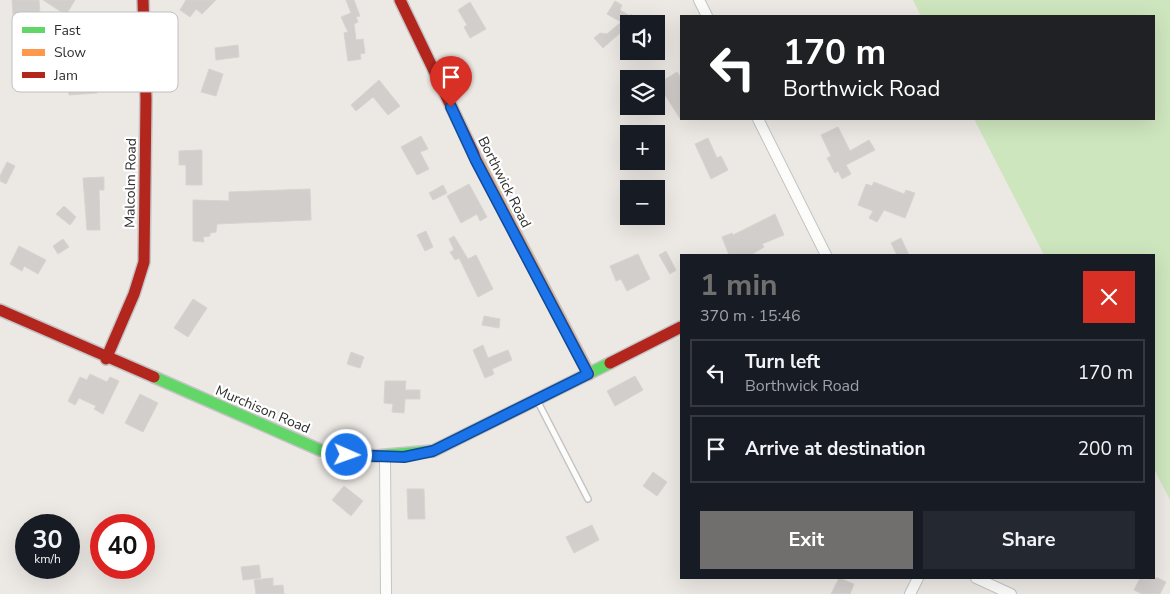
<!DOCTYPE html>
<html lang="en">
<head>
<meta charset="utf-8">
<style>
  body { margin:0; font-family:"Nunito Sans",sans-serif; background:#242831; color:#f1f3f6; height:100vh; display:flex; flex-direction:column; font-size:19px; white-space:nowrap }
  * { box-sizing:border-box; margin:0 }
  p { font-size:16px; color:#9ea1a6 }
  .icon { flex:none; width:28px; height:28px; fill:none; stroke:currentColor; stroke-width:2; stroke-linecap:round; stroke-linejoin:round }
  .map { position:relative; flex:1; overflow:hidden }
  .panel { position:absolute; left:680px; top:254px; width:475px; height:325px; display:flex; flex-direction:column; background:#171b24; border-radius:0px; box-shadow:0 5px 20px #0002 }
  .panel>* { flex:none }
  .guide { position:absolute; left:680px; top:15px; width:475px; height:105px; border-radius:0px; box-shadow:0 5px 20px #0002; background:#202124; color:#fff; overflow:hidden }
  .tools { position:absolute; left:620px; top:15px; display:grid; gap:10px }
  .tools a { display:grid; place-items:center; width:45px; height:45px; border-radius:0px; background:#171b24; box-shadow:0 5px 20px #0002; font-size:25px }
  .speed { position:absolute; left:15px; top:514px; display:flex; gap:10px; font-size:25px; font-weight:700; text-align:center }
  .speed>* { display:grid; place-content:center; width:65px; height:65px; border-radius:50%; background:#171b24; box-shadow:0 5px 20px #0002; line-height:1 }
  .speed small { font-size:12px; font-weight:400 }
  .speed .limit { border:8px solid #d22; background:#fff; color:#111 }
  .pin { position:absolute; display:grid; place-items:center; width:42px; height:42px; color:#fff; margin:-51px -21px; border-radius:50% 50% 50% 0; rotate:-45deg; box-shadow:0 0 5px #0007 }
  .pin .icon { rotate:45deg }
  .me { position:absolute; width:55px; margin:-28px; rotate:92deg; stroke-linejoin:round; filter:drop-shadow(0 0 4px #0008) }
  .turn { display:flex; align-items:center; gap:18px; height:105px; padding:0 20px; font-size:22px }
  .turn .icon { width:65px; height:65px; stroke-width:2.5 }
  .turn b { display:block; font-size:35px; line-height:42px }
  .round { display:grid; place-items:center; flex:none; width:52px; height:52px; border-radius:0px; background:#242831 }
  .headline { display:flex; align-items:center; justify-content:space-between; height:85px; padding:0 20px }
  h1 { font-size:30px; font-weight:700; line-height:38px; color:#706f6e }
  .primary-button { display:flex; gap:10px; margin-top:auto; padding:10px 20px }
  .primary-button a { flex:1; height:58px; border-radius:0px; background:#706f6e; color:#fff; font-size:20px; font-weight:700; line-height:58px; text-align:center }
  .primary-button a+a { background:#242831; color:#f1f3f6 }
  ul { padding:0; list-style:none }
  li { display:flex; align-items:center; gap:15px; height:68px; margin:0 10px 8px; padding:0 10px; border:2px solid #363941; border-radius:0px }
  li div { flex:1 }
  li b { display:block; font-size:19px }
  li em { font-style:normal }
  .map>svg:first-child { display:block }
  .green { fill:#cee6be }
  .building { fill:#d1cecb; stroke:#d7d4d0 }
  .lines { fill:none; stroke-linecap:round; stroke-linejoin:round }
  .lane-casing { stroke:#c5c4c5; stroke-width:8 }
  .street-casing { stroke:#c5c4c5; stroke-width:12 }
  .fast-casing { stroke:#c5c4c5; stroke-width:14 }
  .slow-casing { stroke:#c5c4c5; stroke-width:14 }
  .jam-casing { stroke:#c5c4c5; stroke-width:14 }
  .lane { stroke:#fcfcfb; stroke-width:5 }
  .street { stroke:#fcfcfb; stroke-width:10 }
  .fast { stroke:#63d668; stroke-width:11 }
  .slow { stroke:#ff974d; stroke-width:11 }
  .jam { stroke:#b3261e; stroke-width:11 }
  .route-casing { stroke:#114b97; stroke-width:12 }
  .route { stroke:#1a73e8; stroke-width:9 }
  .labels { text-anchor:middle; stroke-width:4.5; stroke-linejoin:round; paint-order:stroke }
  .street-label { font-size:14px; fill:#2e2e2e; stroke:#fff }
  .key { fill:#fff; stroke:#c0c0c0; stroke-width:1 }
  .key-label { font-size:14px; fill:#2e2e2e }
</style>
</head>
<body>
<div class="map">
<svg width="1170" height="594" viewBox="0 0 1170 594">
  <rect width="100%" height="100%" fill="#ece8e4"/>
  <path class="green" d="M913 0H1170V500L1154 469V255H1044L974 119H1154V16H921Z"/>
  <path class="building" d="M12 0H39L40 14 13 16Z
    M43 0H75L66 15Z
    M186 0H216L202 14 196 9 190 17 180 10Z
    M346 0H354L360 16 356 17 358 22 354 24 356 40 363 39 365 53 360 54 361 59 348 61 344 33 348 32 341 17 351 13Z
    M615 1 622 5 620 10 630 16 631 14 642 24H629V38L620 33 603 48 594 38 600 33 607 34 621 22 607 14Z
    M470 2 486 29 470 38 464 27 467 25 458 10Z
    M238 45 239 57 216 60 215 48Z
    M84 57 86 75 95 74 97 93 69 95 66 59Z
    M209 69 223 74 216 96 201 92Z
    M677 72 681 78V120L658 84Z
    M379 80 400 106 388 115 373 97 356 111 351 105Z
    M838 127 850 151 869 140 875 150 846 165 851 174 842 179 838 171 835 173 827 158 831 156 821 135Z
    M421 136 428 149 420 152 429 169 417 175 401 147Z
    M708 138 717 158 721 156 728 170 711 179 695 144Z
    M202 150V185H186V165H179V151Z
    M7 162 15 166 6 184 0 181V176Z
    M104 177V190H99L100 230H87L83 178Z
    M874 182 904 194 906 190 915 193 905 218 884 210 877 222 869 218 873 211 858 205 866 184 872 186Z
    M469 184 487 217 480 221 477 214 461 223 447 196Z
    M443 185 447 193 433 200 429 193Z
    M310 189 311 220 217 224 216 232 210 233V236L203 237 204 242 193 241V200L229 201V192Z
    M64 206 76 217 70 225 56 214Z
    M775 214 784 235 762 244 764 247 751 255H729L722 237 732 233 733 235Z
    M426 231 433 247 425 251 417 235Z
    M454 236 468 259 476 255 493 289 478 297 459 258 455 260 450 252 454 250 449 239Z
    M901 238 909 255H897L891 243Z
    M63 239 69 247 58 254 53 246Z
    M19 246 46 260 38 274 24 266 22 271 10 264Z
    M666 251 676 270 670 274 659 255Z
    M638 254 650 279 627 291 621 279 616 281 610 266Z
    M193 299 207 308 188 337 174 328Z
    M484 316 500 319 499 328 482 325Z
    M483 345 488 358 508 350 512 360 492 369 494 374 485 378 473 350Z
    M351 352 364 357 360 368 347 364Z
    M90 374 107 382 110 377 119 381 103 414 94 409 96 406 79 398 75 405 68 401 80 377 87 380Z
    M635 376 643 390 615 406 607 391Z
    M385 381H406L405 390H420V399H405L404 413 392 412 393 404 384 403Z
    M140 394 158 403 143 432 125 423Z
    M653 472 667 482 657 496 643 486Z
    M344 486 363 501 351 516 332 500Z
    M407 489H424L425 519H408Z
    M592 525 599 540 574 553 566 537Z
    M259 565 261 578 243 580 241 567Z
    M273 578V586L283 585 284 594H256L254 580Z
    M839 578 854 584 850 594H831Z
    M1140 578 1147 580 1148 578H1158L1166 582 1160 594H1142L1134 590Z"/>
  <g class="lines">
    <g class="lane-casing">
      <path id="lane" d="M537 400 588 499"/>
    </g>
    <g class="street-casing">
      <path id="street" d="M699 0 707 16
        M758 119 826 255
        M385 457 386 594
        M976 578 1011 594
        M910 594 918 578"/>
    </g>
    <g class="fast-casing">
      <path id="fast" d="M154 377 320 450 376 456 433 451 610 363"/>
    </g>
    <g class="slow-casing">
      <path id="slow" d="M474 154 589 374"/>
    </g>
    <g class="jam-casing">
      <path id="jam" d="M400 0 474 154
        M0 310 154 377
        M106 359 134 294 144 262 146 99 143 0
        M610 363 681 327"/>
    </g>
    <use href="#lane" class="lane"/>
    <use href="#street" class="street"/>
    <use href="#fast" class="fast"/>
    <use href="#slow" class="slow"/>
    <use href="#jam" class="jam"/>
  </g>
  <g class="lines">
    <g class="route-casing">
      <path id="route" d="M347 455 404 457 433 451 588 374 476 161 451 107"/>
    </g>
    <use href="#route" class="route"/>
  </g>
  <g class="labels">
    <g class="street-label">
      <text transform="translate(505 182) rotate(63)" y="5">Borthwick Road</text>
      <text transform="translate(130 183) rotate(-89)" y="5">Malcolm Road</text>
      <text transform="translate(263 409) rotate(23)" y="5">Murchison Road</text>
    </g>
  </g>
  <rect x="12" y="12" width="166" height="80" rx="8" class="key"/>
  <rect x="22" y="27" width="23" height="6" fill="#63d668"/>
  <rect x="22" y="49" width="23" height="7" fill="#ff974d"/>
  <rect x="22" y="72" width="23" height="6" fill="#b3261e"/>
  <g class="key-label">
    <text x="54" y="35">Fast</text>
    <text x="54" y="57">Slow</text>
    <text x="54" y="80">Jam</text>
  </g>
</svg>
<div class="tools">
<a><svg class="icon" aria-label="sound" viewBox="0 0 24 24"><path d="M4 9h4l5-4v14l-5-4H4zM17 9q2 3 0 6"/></svg></a>
<a><svg class="icon" aria-label="layers" viewBox="0 0 24 24"><path d="M12 4l9 5-9 5-9-5zM3 14l9 5 9-5"/></svg></a>
<a>+</a>
<a>−</a>
</div>
<div class="speed"><div>30<small>km/h</small></div><div class="limit">40</div></div>
<div class="pin" style="left:451px;top:107px;background:#d93025"><svg class="icon" aria-label="arrive" viewBox="0 0 24 24"><path d="M6 21V4h12l-3 4 3 4H6"/></svg></div>
<svg class="me" style="left:347px;top:455px" viewBox="-20 -20 40 40"><circle r="17" fill="#1a73e8" stroke="#fff" stroke-width="3"/><path d="M0-11L8 9 0 5-8 9z" fill="#fff"/></svg>
<div class="guide">
<div class="turn"><svg class="icon" aria-label="left" viewBox="0 0 24 24"><path d="M17 20v-9H6M10 6l-5 5 5 5"/></svg><div><b>170 m</b>Borthwick Road</div></div>
</div>
<section class="panel">
<div class="headline"><div><h1>1 min</h1><p>370 m · 15:46</p></div><a class="round" style="background:#d93025;color:#fff"><svg class="icon" aria-label="close" viewBox="0 0 24 24"><path d="M6 6l12 12M18 6L6 18"/></svg></a></div>
<ul>
<li><svg class="icon" aria-label="left" viewBox="0 0 24 24"><path d="M17 20v-9H6M10 6l-5 5 5 5"/></svg><div><b>Turn left</b><p>Borthwick Road</p></div><em>170 m</em></li>
<li><svg class="icon" aria-label="arrive" viewBox="0 0 24 24"><path d="M6 21V4h12l-3 4 3 4H6"/></svg><div><b>Arrive at destination</b></div><em>200 m</em></li>
</ul>
<div class="primary-button"><a>Exit</a><a>Share</a></div>
</section>
</div>
</body>
</html>
